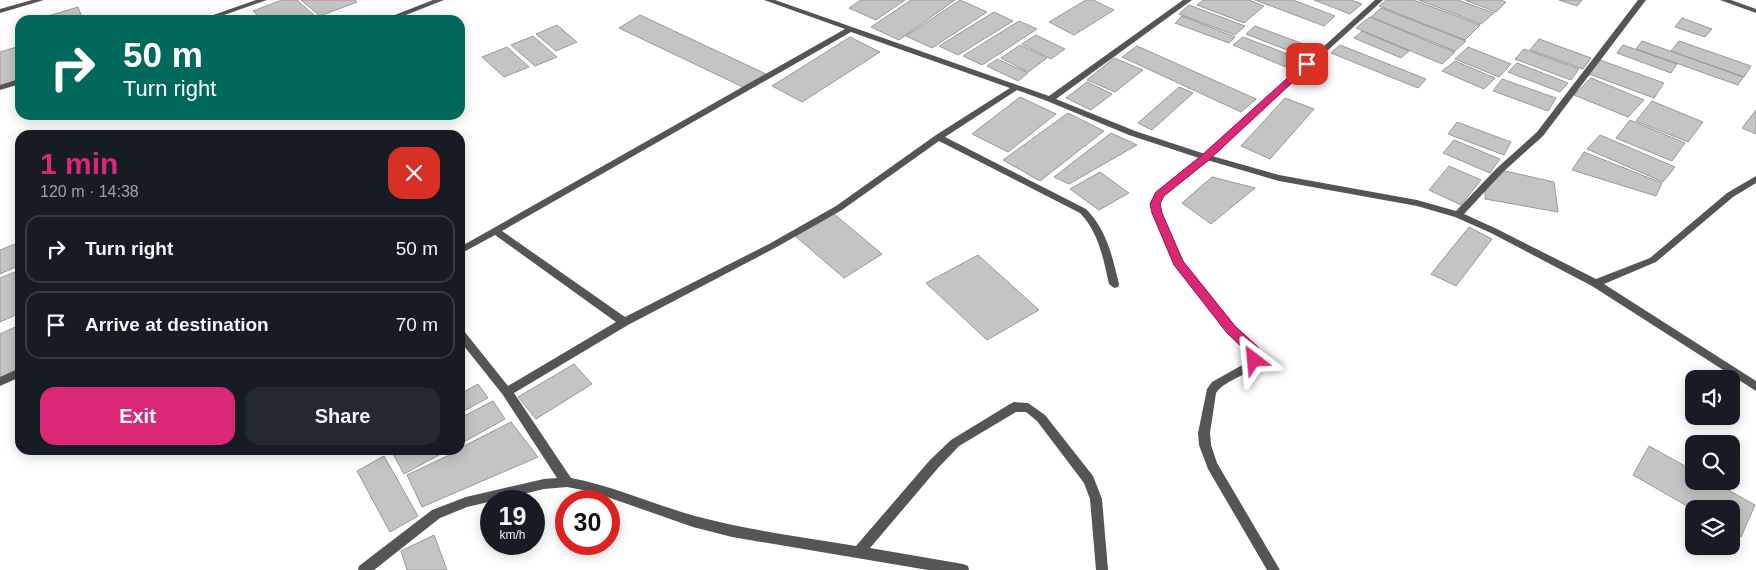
<!DOCTYPE html>
<html lang="en">
<head>
<meta charset="utf-8">
<style>
  body { margin:0; font-family:Arial,sans-serif; background:#242831; color:#f1f3f6; height:100vh; display:flex; flex-direction:column; font-size:19px; white-space:nowrap }
  * { box-sizing:border-box; margin:0 }
  p { font-size:16px; color:#9ea1a6 }
  .icon { flex:none; width:28px; height:28px; fill:none; stroke:currentColor; stroke-width:2; stroke-linecap:round; stroke-linejoin:round }
  .map { position:relative; flex:1; overflow:hidden }
  .sheet { position:absolute; left:15px; top:130px; width:450px; height:325px; display:flex; flex-direction:column; background:#171b24; border-radius:15px; box-shadow:0 2px 12px #0003 }
  .sheet>* { flex:none }
  .banner { position:absolute; left:15px; top:15px; width:450px; height:105px; border-radius:15px; box-shadow:0 2px 12px #0003; background:#00695c; color:#fff; overflow:hidden }
  .fabs { position:absolute; left:1685px; top:370px; display:grid; gap:10px }
  .fabs a { display:grid; place-items:center; width:55px; height:55px; border-radius:10px; background:#171b24; box-shadow:0 2px 12px #0003; font-size:25px }
  .speed { position:absolute; left:480px; top:490px; display:flex; gap:10px; font-size:25px; font-weight:700; text-align:center }
  .speed>* { display:grid; place-content:center; width:65px; height:65px; border-radius:50%; background:#171b24; box-shadow:0 2px 12px #0003; line-height:1 }
  .speed small { font-size:12px; font-weight:400 }
  .speed .limit { border:8px solid #d22; background:#fff; color:#111 }
  .pin { position:absolute; display:grid; place-items:center; width:42px; height:42px; color:#fff; margin:-21px; border-radius:10px; box-shadow:0 2px 8px #0006 }
  .me { position:absolute; width:55px; margin:-28px; rotate:331deg; stroke-linejoin:round; filter:drop-shadow(0 0 4px #0008) }
  .turn { display:flex; align-items:center; gap:18px; height:105px; padding:0 25px; font-size:22px }
  .turn .icon { width:65px; height:65px; stroke-width:2.5 }
  .turn b { display:block; font-size:35px; line-height:42px }
  .round { display:grid; place-items:center; flex:none; width:52px; height:52px; border-radius:15px; background:#242831 }
  .headline { display:flex; align-items:center; justify-content:space-between; height:85px; padding:0 25px }
  h1 { font-size:30px; font-weight:700; line-height:38px; color:#db2777 }
  .cta { display:flex; gap:10px; margin-top:auto; padding:10px 25px }
  .cta a { flex:1; height:58px; border-radius:15px; background:#db2777; color:#fff; font-size:20px; font-weight:700; line-height:58px; text-align:center }
  .cta a+a { background:#242831; color:#f1f3f6 }
  ul { padding:0; list-style:none }
  li { display:flex; align-items:center; gap:15px; height:68px; margin:0 10px 8px; padding:0 15px; border:2px solid #363941; border-radius:15px }
  li div { flex:1 }
  li b { display:block; font-size:19px }
  li em { font-style:normal }
  .map>svg:first-child { display:block }
  .building { fill:#c4c4c4; stroke:#999 }
  .lines { fill:none; stroke-linecap:round; stroke-linejoin:round }
  .street { fill:#555; fill-rule:evenodd }
  .route { fill:#db2777; stroke:#8e194d }
</style>
</head>
<body>
<div class="map">
<svg width="1756" height="570" viewBox="0 0 1756 570">
  <rect width="100%" height="100%" fill="#fff"/>
  <path class="building" d="M282 0H297L316 17 308 20H262L253 11Z
    M301 0H355L357 2 320 16Z
    M861 0H905L876 20 849 8Z
    M911 0H955L899 40 871 27Z
    M960 0 987 12 932 48 906 36Z
    M1086 0H1093L1114 10 1074 35 1049 22Z
    M1203 0H1249L1264 6 1244 23 1197 5Z
    M1255 0H1293L1335 16 1324 26Z
    M1314 0H1351L1362 4 1350 14Z
    M1386 0H1414L1480 25 1465 40 1379 6Z
    M1419 0H1458L1494 13 1481 24Z
    M1465 0H1500L1506 2 1496 12Z
    M1559 0H1582L1577 6Z
    M1189 5 1245 26 1235 35 1179 14Z
    M78 7 83 20H35Z
    M1381 8 1466 41 1455 51 1371 17Z
    M994 12 1013 21 958 55 939 46Z
    M640 15 766 74 745 88 619 28Z
    M1182 16 1235 37 1229 43 1175 23Z
    M1370 17 1434 44 1455 52 1442 64 1356 28Z
    M1682 18 1712 29 1705 37 1675 27Z
    M1019 21 1037 29 982 65 963 56Z
    M557 25 577 42 556 51 536 34Z
    M1255 26 1314 48 1305 57 1246 34Z
    M1362 31 1409 51 1401 58 1354 38Z
    M1036 35 1065 49 1051 59 1022 44Z
    M533 36 557 57 535 66 511 45Z
    M850 37 880 52 802 102 772 86Z
    M1243 37 1303 60 1293 70 1233 45Z
    M1539 39 1591 58 1583 69 1530 50Z
    M1642 41 1743 77 1738 85 1636 49Z
    M1679 41 1751 66 1744 77 1671 51Z
    M1020 45 1047 58 1028 72 1001 58Z
    M1340 45 1426 79 1418 88 1331 53Z
    M1623 45 1677 64 1671 73 1617 53Z
    M20 46V79L0 86V52Z
    M1137 46 1256 99 1241 112 1122 57Z
    M507 47 529 67 504 77 482 57Z
    M1468 47 1511 64 1499 77 1455 59Z
    M1524 49 1579 69 1571 80 1515 59Z
    M1114 58 1143 70 1115 92 1087 80Z
    M997 59 1028 73 1018 81 987 66Z
    M1600 60 1664 83 1654 98 1589 74Z
    M1455 61 1495 78 1484 89 1442 71Z
    M1517 63 1568 83 1560 92 1508 72Z
    M1591 78 1644 100 1628 117 1574 95Z
    M1502 79 1556 98 1548 111 1493 91Z
    M1087 82 1112 94 1091 110 1066 98Z
    M1179 87 1193 93 1152 130 1138 123Z
    M1020 97 1056 114 1008 152 972 134Z
    M1285 98 1314 109 1270 159 1241 146Z
    M1652 101 1703 122 1688 142 1636 121Z
    M1756 110V134L1742 128Z
    M1068 113 1104 131 1040 181 1003 160Z
    M1630 120 1685 143 1672 161 1616 138Z
    M1457 122 1511 142 1504 155 1448 134Z
    M1111 133 1137 145 1069 184 1054 177Z
    M1600 135 1675 167 1663 182 1587 149Z
    M1454 140 1500 159 1490 173 1443 153Z
    M1584 152 1662 183 1656 196 1572 170Z
    M1449 166 1481 180 1461 205 1429 190Z
    M1505 171 1554 182 1558 212 1485 199V189Z
    M1100 172 1129 193 1099 210 1070 189Z
    M1212 177 1255 188 1211 224 1182 203Z
    M834 214 882 254 844 278 795 236Z
    M1469 227 1492 239 1456 286 1431 274Z
    M20 242V265L0 274V250Z
    M978 255 1039 310 987 340 926 283Z
    M20 270V313L0 322V278Z
    M20 325V369L0 378V334Z
    M574 364 592 384 536 419 518 397Z
    M478 384 488 398 460 413V394Z
    M493 401 505 419 460 444V418Z
    M511 422 538 457 422 507 407 475 460 450V448Z
    M1649 446 1694 471V481H1712L1755 505 1741 537 1731 532V509L1694 510 1633 475Z
    M400 450H448L404 474 393 454Z
    M384 456 418 516 390 532 357 471Z
    M434 535 447 570H407L401 551Z"/>
  <g class="lines">
    <path class="street" d="M32 0H44L0 13V9Z
      M256 0H267L210 20H199Z
      M433 0H444L393 20H382Z
      M764 0H775L1049 96 1183 0H1192L1056 99 1135 131 1205 154 1375 0H1383L1212 156 1279 175 1417 200 1456 211 1497 168 1537 132 1638 0H1646L1543 136 1503 172 1464 214 1497 229 1596 279 1650 258 1727 193 1756 176V183L1733 197 1656 262 1604 284 1756 381V391L1592 286 1491 233 1455 217 1417 206 1279 181 1207 160 1163 196 1160 203 1162 213 1182 261 1235 326 1257 347 1259 360C1249 377 1227 378 1216 393L1210 433 1211 445 1217 463 1280 570H1267L1208 469 1199 445 1198 433 1207 389 1212 382 1244 364 1249 359 1248 352 1227 332 1175 264 1152 213 1150 203 1156 192 1199 158 1129 135 1047 101 1017 90 945 137 1086 209C1107 230 1112 256 1119 284L1118 287 1114 288 1109 284C1103 258 1099 233 1080 213L939 141 842 210 775 248 628 325 514 393 571 478C613 486 653 504 695 516 747 530 802 537 856 546L930 460 951 440 1010 404 1014 402 1028 403 1045 415 1093 476 1102 499 1108 570H1096L1090 499 1084 483 1037 421 1026 412H1016L959 446 938 468 870 548 963 564 968 566 969 570H928L732 537 693 527 593 492 567 487 544 489 467 507 440 518 374 570H358L359 566 432 510 466 497 544 479 557 478 503 395 460 341V330L464 331 508 386 616 322 495 235 460 254V247L845 29ZM851 32 1010 88 936 135 836 206 769 244 625 317 502 231Z
      M1720 0H1731L1756 9V13Z
      M20 79V84L0 90V85Z
      M20 368V377L0 386V377Z"/>
  </g>
  <path class="route" d="M1307 62 1311 64 1310 66 1209 160 1164 196 1160 204 1162 213 1183 261 1235 326 1258 347 1260 360 1258 363H1250L1247 352 1227 333 1174 265 1152 213 1150 204 1156 192 1202 155 1304 63Z"/>
</svg>
<div class="fabs">
<a><svg class="icon" aria-label="sound" viewBox="0 0 24 24"><path d="M4 9h4l5-4v14l-5-4H4zM17 9q2 3 0 6"/></svg></a>
<a><svg class="icon" aria-label="search" viewBox="0 0 24 24"><circle cx="10" cy="10" r="6"/><path d="M15 15l6 6"/></svg></a>
<a><svg class="icon" aria-label="layers" viewBox="0 0 24 24"><path d="M12 4l9 5-9 5-9-5zM3 14l9 5 9-5"/></svg></a>
</div>
<div class="speed"><div>19<small>km/h</small></div><div class="limit">30</div></div>
<div class="pin" style="left:1307px;top:64px;background:#d93025"><svg class="icon" aria-label="arrive" viewBox="0 0 24 24"><path d="M6 21V4h12l-3 4 3 4H6"/></svg></div>
<svg class="me" style="left:1254px;top:360px" viewBox="-20 -20 40 40"><path d="M0-17L14 15 0 8-14 15z" fill="#db2777" stroke="#fff" stroke-width="4"/></svg>
<div class="banner">
<div class="turn"><svg class="icon" aria-label="right" viewBox="0 0 24 24"><path d="M7 20v-9h11M14 6l5 5-5 5"/></svg><div><b>50 m</b>Turn right</div></div>
</div>
<section class="sheet">
<div class="headline"><div><h1>1 min</h1><p>120 m · 14:38</p></div><a class="round" style="background:#d93025;color:#fff"><svg class="icon" aria-label="close" viewBox="0 0 24 24"><path d="M6 6l12 12M18 6L6 18"/></svg></a></div>
<ul>
<li><svg class="icon" aria-label="right" viewBox="0 0 24 24"><path d="M7 20v-9h11M14 6l5 5-5 5"/></svg><div><b>Turn right</b></div><em>50 m</em></li>
<li><svg class="icon" aria-label="arrive" viewBox="0 0 24 24"><path d="M6 21V4h12l-3 4 3 4H6"/></svg><div><b>Arrive at destination</b></div><em>70 m</em></li>
</ul>
<div class="cta"><a>Exit</a><a>Share</a></div>
</section>
</div>
</body>
</html>
